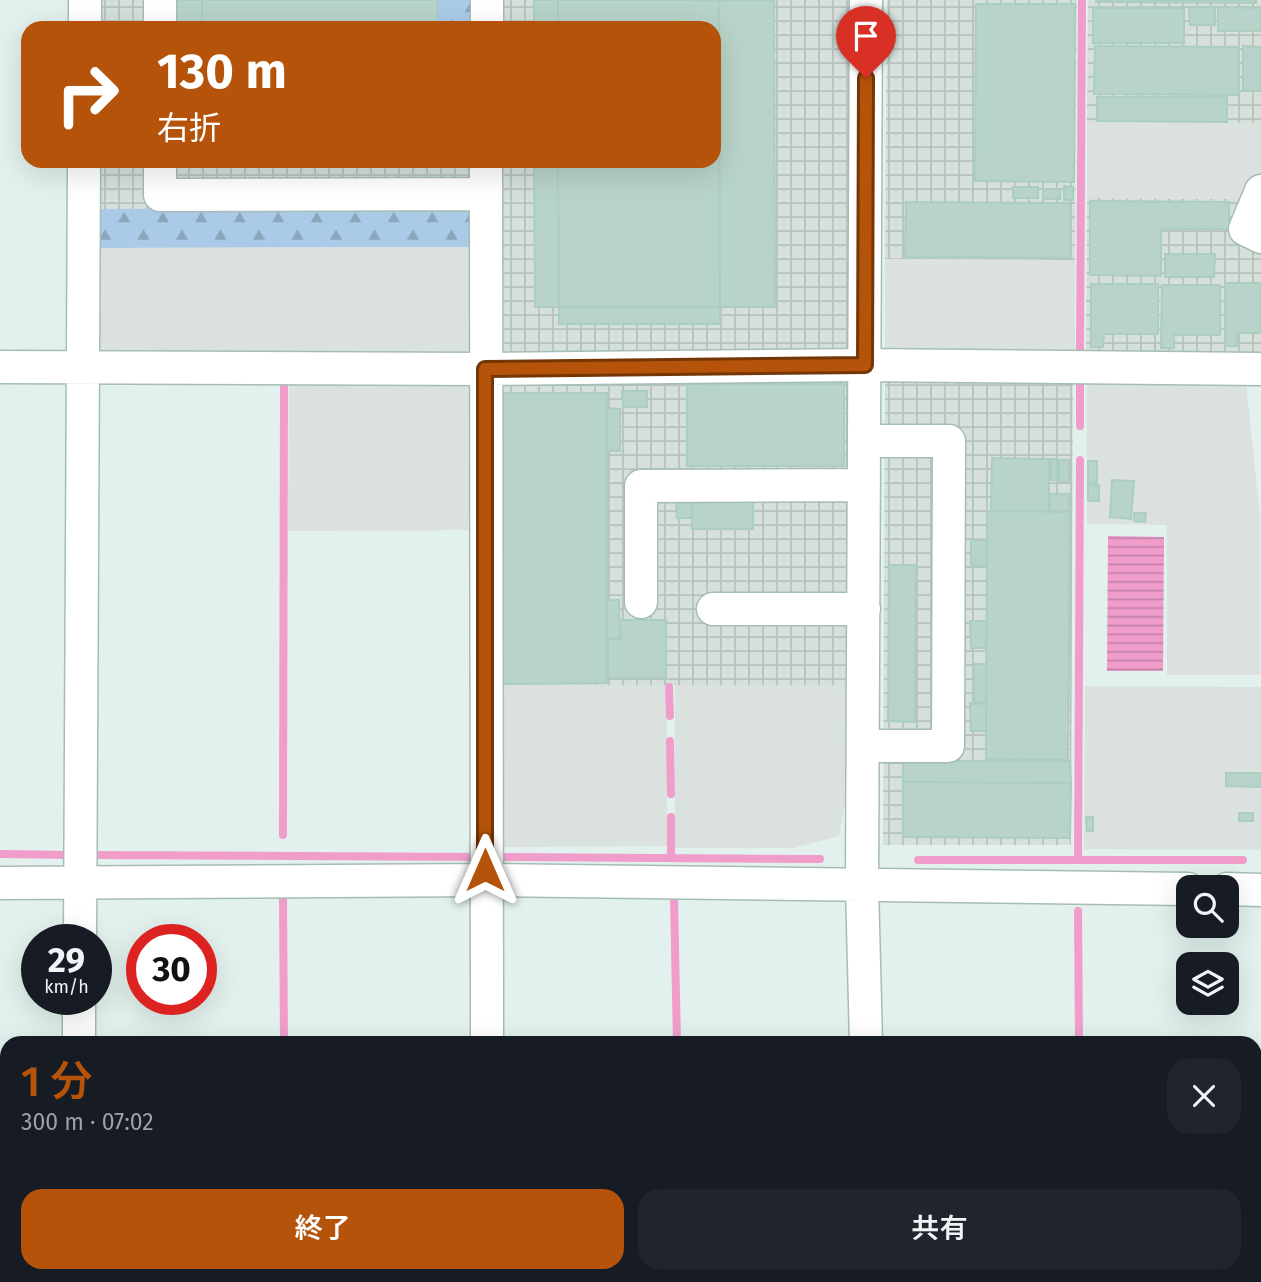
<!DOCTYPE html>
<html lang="ja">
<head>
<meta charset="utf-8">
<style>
  body { margin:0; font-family:"Fira Sans","Noto Sans JP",sans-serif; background:#20242c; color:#f1f3f6; height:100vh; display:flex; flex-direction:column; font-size:26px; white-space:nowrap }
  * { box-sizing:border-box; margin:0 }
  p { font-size:23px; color:#9ea1a6 }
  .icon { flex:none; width:38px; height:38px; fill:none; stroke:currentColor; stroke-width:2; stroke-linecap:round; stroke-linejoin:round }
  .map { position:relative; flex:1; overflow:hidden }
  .side { position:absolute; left:0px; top:1036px; width:1262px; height:247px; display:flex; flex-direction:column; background:#171b24; border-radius:21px 21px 0 0; box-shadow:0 7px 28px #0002 }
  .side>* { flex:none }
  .top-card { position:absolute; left:21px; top:21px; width:700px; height:147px; border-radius:21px; box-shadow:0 7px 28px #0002; background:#b45309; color:#fff; overflow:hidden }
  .fabs { position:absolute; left:1176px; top:875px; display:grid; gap:14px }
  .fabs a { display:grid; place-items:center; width:63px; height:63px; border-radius:14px; background:#171b24; box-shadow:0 7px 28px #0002; font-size:35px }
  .speed { position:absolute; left:21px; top:924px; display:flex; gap:14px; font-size:35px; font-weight:700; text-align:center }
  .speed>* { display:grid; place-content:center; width:91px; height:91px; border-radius:50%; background:#171b24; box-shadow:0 7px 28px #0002; line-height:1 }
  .speed small { font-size:18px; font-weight:400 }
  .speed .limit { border:10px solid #d22; background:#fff; color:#111 }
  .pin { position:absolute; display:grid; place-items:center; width:60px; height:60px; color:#fff; margin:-72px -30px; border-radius:50% 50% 50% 0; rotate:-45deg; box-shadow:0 0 7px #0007 }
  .pin .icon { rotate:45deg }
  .me { position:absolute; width:77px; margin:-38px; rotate:0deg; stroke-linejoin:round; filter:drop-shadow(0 0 5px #0008) }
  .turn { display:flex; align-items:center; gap:24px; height:147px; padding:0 21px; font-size:32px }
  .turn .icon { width:91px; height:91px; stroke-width:2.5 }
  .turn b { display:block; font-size:49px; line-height:60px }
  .round { display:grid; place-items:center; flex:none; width:74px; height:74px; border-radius:21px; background:#20242c }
  .headline { display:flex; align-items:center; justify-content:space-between; height:119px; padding:0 21px }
  h1 { font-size:42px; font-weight:600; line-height:52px; color:#b45309 }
  .primary-button { display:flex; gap:14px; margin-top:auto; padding:14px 21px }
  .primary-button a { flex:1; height:80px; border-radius:21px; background:#b45309; color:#fff; font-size:28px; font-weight:600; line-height:80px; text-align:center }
  .primary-button a+a { background:#20242c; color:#f1f3f6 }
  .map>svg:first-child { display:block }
  .industrial { fill:url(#industrial-grid) }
  .forest { fill:url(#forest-firs) }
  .parking { fill:#dbe1df }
  .water { fill:url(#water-rules) }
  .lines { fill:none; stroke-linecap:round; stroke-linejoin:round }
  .stream { stroke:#f09dcc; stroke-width:8 }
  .building { fill:#b8d3c9; stroke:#abcec1; stroke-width:2 }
  .minor-casing { stroke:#a5bdb5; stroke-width:35 }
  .minor { stroke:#fff; stroke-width:32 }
  .route-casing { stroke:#753606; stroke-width:18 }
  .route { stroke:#b45309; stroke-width:12 }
</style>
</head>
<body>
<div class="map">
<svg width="1261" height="1282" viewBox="0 0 1261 1282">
  <defs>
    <pattern id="industrial-grid" width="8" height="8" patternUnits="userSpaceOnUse" patternTransform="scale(1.75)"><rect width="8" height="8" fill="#d5e0db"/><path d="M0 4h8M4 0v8" fill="none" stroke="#b7c1bd"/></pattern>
    <pattern id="forest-firs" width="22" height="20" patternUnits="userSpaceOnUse" patternTransform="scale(1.75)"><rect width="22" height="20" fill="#aacae7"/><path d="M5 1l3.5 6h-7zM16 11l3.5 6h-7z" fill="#8ba6bc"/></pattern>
    <pattern id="water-rules" width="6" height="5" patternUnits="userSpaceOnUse" patternTransform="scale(1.75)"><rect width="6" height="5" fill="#f09dcc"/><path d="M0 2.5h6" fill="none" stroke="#c382a7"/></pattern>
  </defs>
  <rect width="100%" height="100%" fill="#e2f1ed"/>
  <path class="industrial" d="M96 0H476V28H96Z
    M500 0H852L850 348 840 355 511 358 501 350V161H714V28H500Z
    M887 0H1077L1075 260 885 259Z
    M1088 0H1261V123L1087 122Z
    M96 161H476L477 247 97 248Z
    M1087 198 1250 199 1261 251V361L1086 360Z
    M893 374 1073 375 1071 845H883L885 382Z
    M495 380H849L847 685H496Z"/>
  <path class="forest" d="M438 0H476V28H438Z
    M476 208 477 247 97 248V209Z"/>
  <path class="parking" d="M1087 122 1261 123V173L1250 199 1087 198Z
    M477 247V351L467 360 97 352V248Z
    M885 259 1075 260V357L892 356 885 348Z
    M289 382 469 384 475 392 476 530 288 531Z
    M1087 382 1246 383 1260 516V675H1167V525L1087 524Z
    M496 685H667V846L496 847Z
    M675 685H847L845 805 839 836 794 848H675Z
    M1085 686 1261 687V850L1084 849Z"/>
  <path class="water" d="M1108 536 1164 537 1163 671H1107Z"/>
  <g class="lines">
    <path class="stream" d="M1080 356 1082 0
      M1080 426V378
      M669 687 670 716
      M670 741 671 794
      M671 817V858
      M283 835 284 383
      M0 854 75 855
      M88 855 481 857
      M494 857 820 859
      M918 860H1243
      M1078 860 1080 460
      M283 896 284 1043
      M674 898 677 1043
      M1078 911 1079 1043
      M284 1276V1282
      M681 1276 682 1282
      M1080 1276V1282"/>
  </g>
  <path class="building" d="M170 0H202V24L170 25Z
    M202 0H437V24H202Z
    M534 0H558V28H534Z
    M558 0H719L720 307H559L558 161H714V28H558Z
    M719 0H774L775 307H720Z
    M1096 0H1256V3L1096 2Z
    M976 4H1075L1074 182 975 181Z
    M1189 7H1215V25H1190Z
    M1218 7 1261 8V31H1218Z
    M1093 8H1184V43H1093Z
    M1095 46 1239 47V95L1094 94Z
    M1243 46 1261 47V91H1243Z
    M1097 97H1227V122L1097 121Z
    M534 161H558L559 307H535Z
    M1064 186 1073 187V200H1064Z
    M1013 187H1038V198H1013Z
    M1043 189H1060V199H1043Z
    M1090 201 1229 202V229H1161V276L1090 275Z
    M906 202 1070 203V258L905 257Z
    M1165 254H1215L1214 277H1165Z
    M1225 283H1261V333H1237V346H1225Z
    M1091 284H1158V334H1104L1103 347H1091Z
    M1162 285H1220V335H1174V348H1161Z
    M559 307H720V324H559Z
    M687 384H844V466H687Z
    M622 391H647V407H623Z
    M502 393H607V683L502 684Z
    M607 408 620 409V451H607Z
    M992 458 1049 459V511H991Z
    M1051 459H1057V480H1051Z
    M1059 460H1069V482H1059Z
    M1088 461H1097V483H1088Z
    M1112 480 1134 481 1131 519 1110 517Z
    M1088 484 1099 485V501H1088Z
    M1050 494H1069V511H1050Z
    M692 495H753V529H692Z
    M676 499H692L691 518H677Z
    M987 511 1070 512 1068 760 986 759Z
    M1134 513H1146L1145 522 1134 521Z
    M971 540H987V566H971Z
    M889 565H916L915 722 888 721Z
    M607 600H619L620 638H607Z
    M620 620H666V678H608V639H621Z
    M970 621H986V648H971Z
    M974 664H986V702H974Z
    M970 703 986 704V731H971Z
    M903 761H1070L1071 783 903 782Z
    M1226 773H1261V787L1226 786Z
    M903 782 1071 783 1070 838 903 837Z
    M1239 813H1253V821H1239Z
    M1086 817H1093V831H1087Z"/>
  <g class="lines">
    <g class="minor-casing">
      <path id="minor" d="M160 0V28
        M85 28V0
        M487 28V0
        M160 161V195L486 194
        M486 161 487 1043
        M1261 191 1245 229 1261 237
        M0 367 485 369 865 365 1261 369
        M641 602V486L864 485
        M713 609H864
        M864 746H948L949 441H864
        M0 883 486 880 1188 889
        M1227 889 1261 890
        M80 940 84 161
        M79 1043V999
        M866 1043 862 885 866 0
        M489 1276V1282
        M872 1276V1282
        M78 1282V1276"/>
    </g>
    <use href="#minor" class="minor"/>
  </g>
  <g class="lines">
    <g class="route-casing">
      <path id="route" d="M485 870V369L865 365 866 78"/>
    </g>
    <use href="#route" class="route"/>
  </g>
</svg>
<div class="fabs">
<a><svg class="icon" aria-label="search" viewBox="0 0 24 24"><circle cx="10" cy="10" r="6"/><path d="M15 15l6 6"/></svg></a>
<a><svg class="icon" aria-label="layers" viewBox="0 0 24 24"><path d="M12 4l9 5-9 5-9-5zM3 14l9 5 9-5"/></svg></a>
</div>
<div class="speed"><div>29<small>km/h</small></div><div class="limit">30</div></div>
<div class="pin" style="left:866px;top:78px;background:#d93025"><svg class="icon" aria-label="arrive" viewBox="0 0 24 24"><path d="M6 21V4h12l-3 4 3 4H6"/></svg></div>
<svg class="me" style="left:485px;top:870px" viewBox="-20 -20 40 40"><path d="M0-17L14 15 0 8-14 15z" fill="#b45309" stroke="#fff" stroke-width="4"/></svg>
<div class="top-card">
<div class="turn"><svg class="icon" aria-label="right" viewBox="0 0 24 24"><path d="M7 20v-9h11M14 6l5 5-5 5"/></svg><div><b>130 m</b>右折</div></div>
</div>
<section class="side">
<div class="headline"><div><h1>1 分</h1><p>300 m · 07:02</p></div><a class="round"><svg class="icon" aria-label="close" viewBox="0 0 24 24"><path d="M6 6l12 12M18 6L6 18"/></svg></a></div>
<div class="primary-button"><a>終了</a><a>共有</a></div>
</section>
</div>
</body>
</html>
